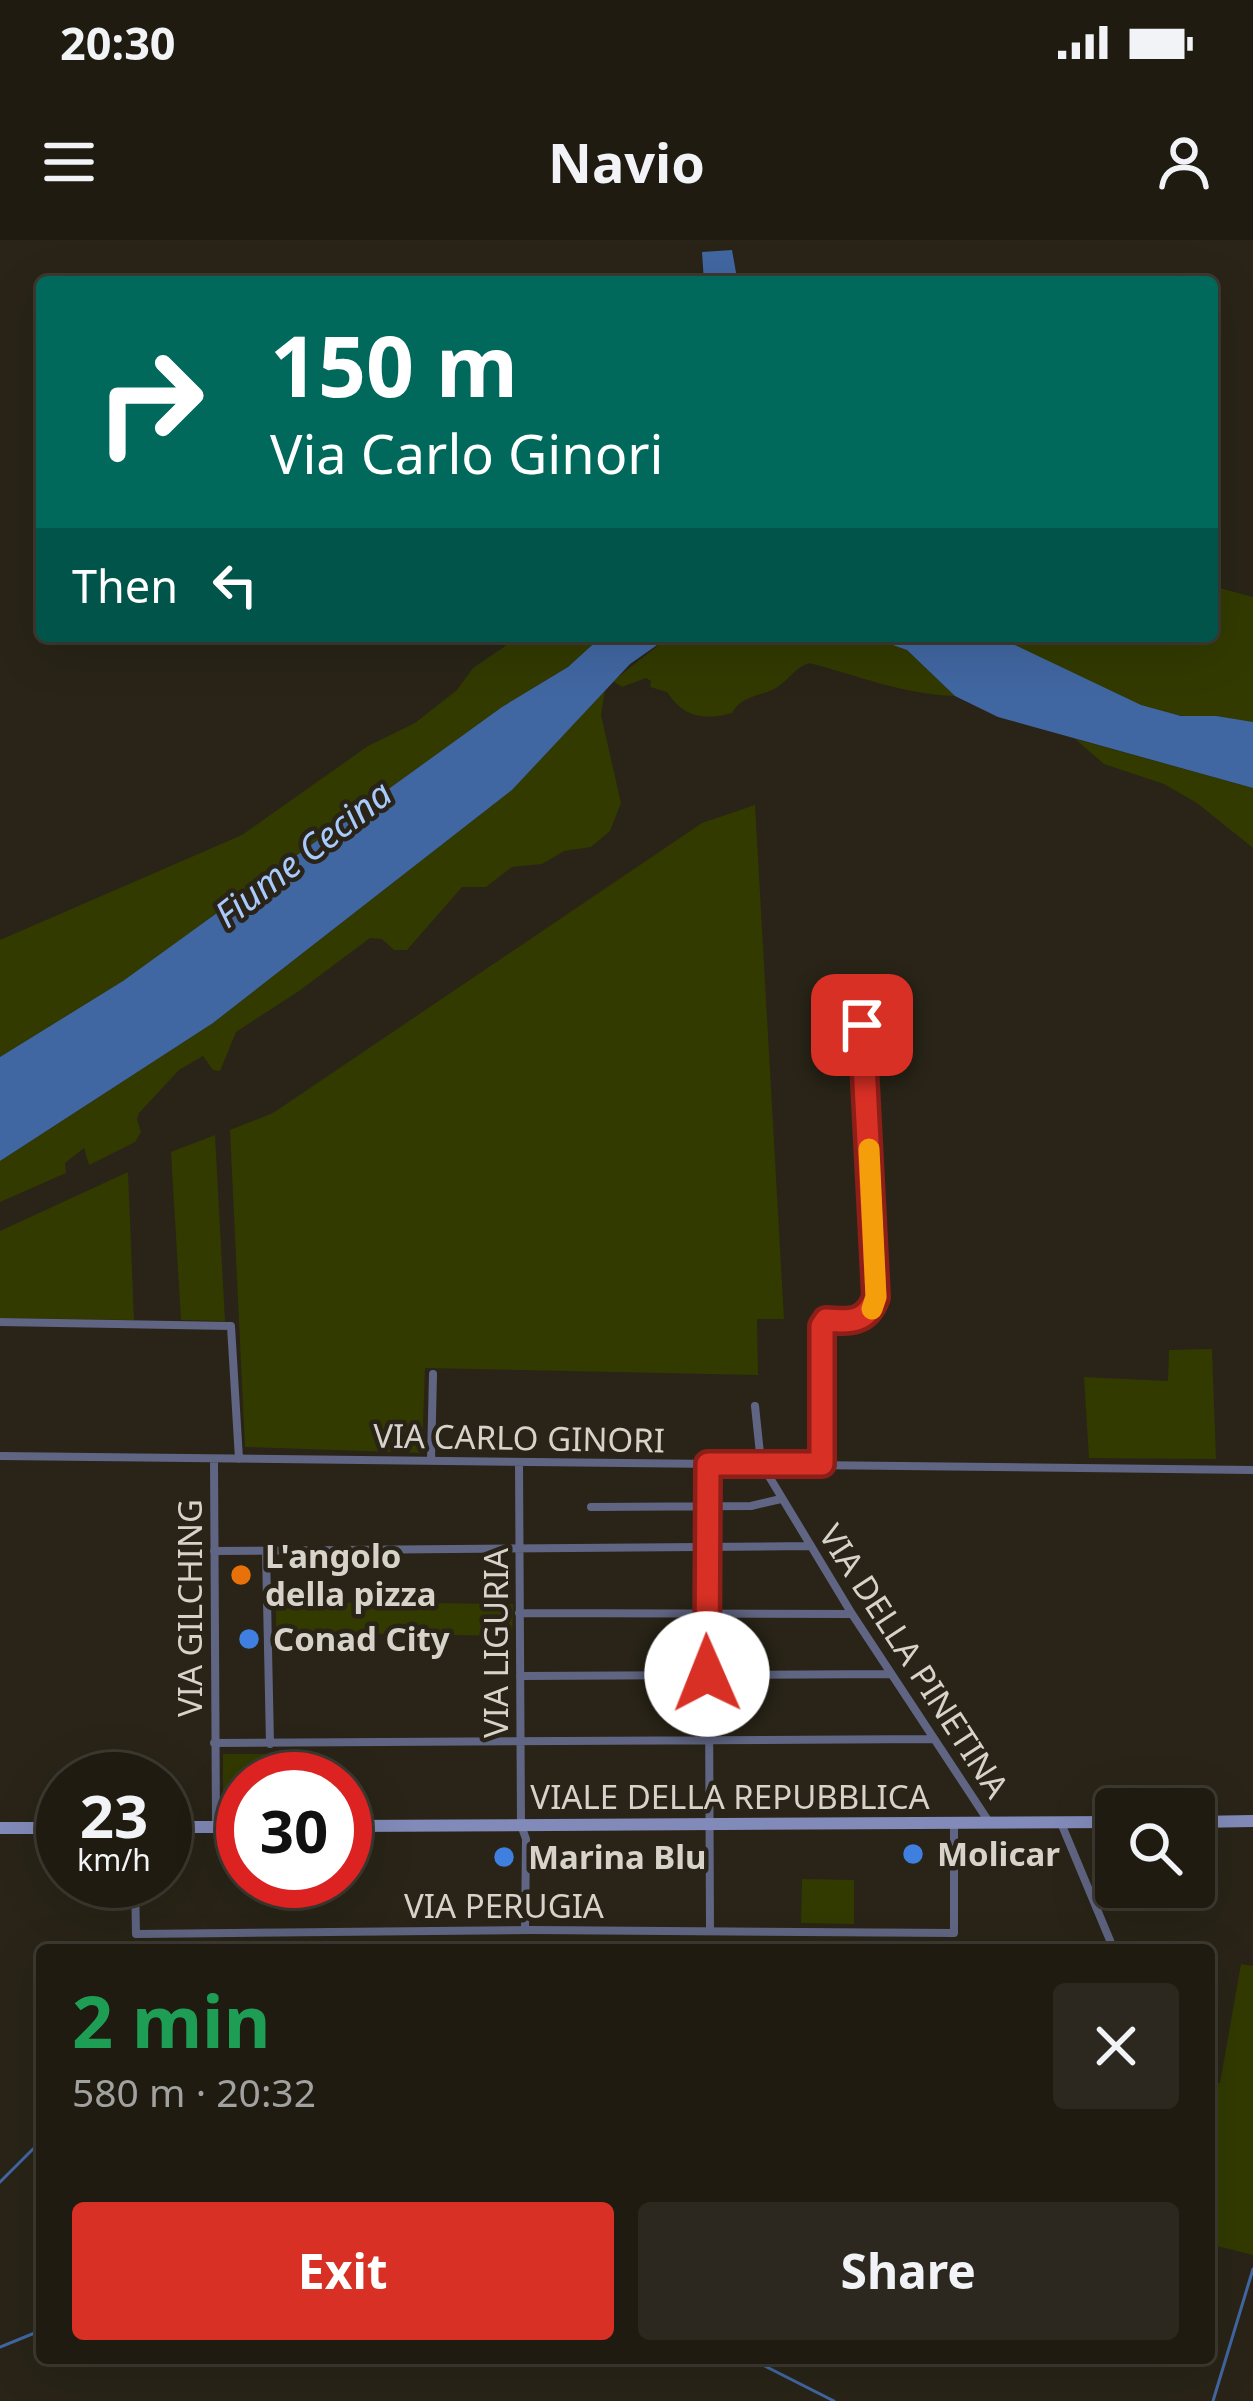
<!DOCTYPE html>
<html lang="en">
<head>
<meta charset="utf-8">
<style>
  body { margin:0; font-family:"Noto Sans",sans-serif; background:#2c281f; color:#f1f3f6; height:100vh; display:flex; flex-direction:column; font-size:45px; white-space:nowrap }
  * { box-sizing:border-box; margin:0 }
  p { font-size:39px; color:#a1a19f }
  .icon { flex:none; width:66px; height:66px; fill:none; stroke:currentColor; stroke-width:2; stroke-linecap:round; stroke-linejoin:round }
  .map { position:relative; flex:1; overflow:hidden }
  .drawer { position:absolute; left:36px; top:1704px; width:1179px; height:420px; display:flex; flex-direction:column; background:#1f1b11; border-radius:12px; box-shadow:0 12px 48px #0002,0 0 0 3px #3c3931 }
  .drawer>* { flex:none }
  .banner { position:absolute; left:36px; top:36px; width:1182px; height:366px; border-radius:12px; box-shadow:0 12px 48px #0002,0 0 0 3px #3c3931; background:#00695c; color:#fff; overflow:hidden }
  .tools { position:absolute; left:1095px; top:1548px; display:grid; gap:24px }
  .tools a { display:grid; place-items:center; width:120px; height:120px; border-radius:12px; background:#1f1b11; box-shadow:0 12px 48px #0002,0 0 0 3px #3c3931; font-size:60px }
  .speed { position:absolute; left:36px; top:1512px; display:flex; gap:24px; font-size:60px; font-weight:700; text-align:center }
  .speed>* { display:grid; place-content:center; width:156px; height:156px; border-radius:50%; background:#1f1b11; box-shadow:0 12px 48px #0002,0 0 0 3px #3c3931; line-height:1 }
  .speed small { font-size:30px; font-weight:400 }
  .speed .limit { border:18px solid #d22; background:#fff; color:#111 }
  .pin { position:absolute; display:grid; place-items:center; width:102px; height:102px; color:#fff; margin:-51px; border-radius:24px; box-shadow:0 6px 18px #0006 }
  .me { position:absolute; width:132px; margin:-66px; rotate:359deg; stroke-linejoin:round; filter:drop-shadow(0 0 9px #0008) }
  .turn { display:flex; align-items:center; gap:42px; height:252px; padding:0 36px; font-size:54px }
  .turn .icon { width:156px; height:156px; stroke-width:2.5 }
  .turn b { display:block; font-size:84px; line-height:102px }
  .then { display:flex; align-items:center; height:114px; padding:0 36px; background:#0003; gap:24px; font-size:45px }
  .round { display:grid; place-items:center; flex:none; width:126px; height:126px; border-radius:12px; background:#2c281f }
  .overview { display:flex; align-items:center; justify-content:space-between; height:204px; padding:0 36px }
  h1 { font-size:72px; font-weight:700; line-height:90px; color:#1e9e55 }
  .button { display:flex; gap:24px; margin-top:auto; padding:24px 36px }
  .button a { flex:1; height:138px; border-radius:12px; background:#d93025; color:#fff; font-size:48px; font-weight:700; line-height:138px; text-align:center }
  .button a+a { background:#2c281f; color:#f1f3f6 }
  .status { display:flex; justify-content:space-between; align-items:center; height:84px; padding:0 60px; background:#1f1b11; direction:ltr }
  .status svg { height:33px; fill:currentColor }
  header { display:flex; justify-content:space-between; align-items:center; height:156px; padding:0 36px; background:#1f1b11; font-size:54px; font-weight:700 }
  .map>svg:first-child { display:block }
  .green { fill:#323a00 }
  .water { fill:#4167a2 }
  .lines { fill:none; stroke-linecap:round; stroke-linejoin:round }
  .stream { stroke:#4167a2; stroke-width:3 }
  .street { stroke:#606583; stroke-width:8 }
  .secondary { stroke:#828ab9; stroke-width:12 }
  .route-casing { stroke:#8d1f18; stroke-width:30 }
  .route { stroke:#d93025; stroke-width:21 }
  .slow { stroke:#f59e0b; stroke-width:21 }
  .food-dot { fill:#e8710a; stroke:#292417; stroke-width:4.5 }
  .shop-dot { fill:#3f7fe0; stroke:#292417; stroke-width:4.5 }
  .labels { text-anchor:middle; stroke-width:9; stroke-linejoin:round; paint-order:stroke }
  .street-label { font-size:33px; fill:#d7d3cb; stroke:#292417 }
  .poi-label { font-size:33px; font-weight:bold; fill:#d7d3cb; stroke:#292417; text-anchor:start }
  .water-label { font-size:36px; font-style:italic; fill:#a9cafd; stroke:#292417 }
</style>
</head>
<body>
<div class="status"><b>20:30</b><svg viewBox="0 0 49 12"><path d="M0 12V9h3v3zM5 12V6h3v6zM10 12V3h3v9zM15 12V0h3v12zM26 1h20v11H26zM47 4h2v5h-2z"/></svg></div>
<header><svg class="icon" aria-label="menu" viewBox="0 0 24 24"><path d="M4 6h16M4 12h16M4 18h16"/></svg>Navio<svg class="icon" aria-label="person" viewBox="0 0 24 24"><circle cx="12" cy="8" r="4"/><path d="M4 21q1-7 8-7t8 7"/></svg></header>
<div class="map">
<svg width="1253" height="2161" viewBox="0 0 1253 2161">
  <rect width="100%" height="100%" fill="#292417"/>
  <path class="green" d="M1212 346 1253 357V482C1228 478 1202 480 1178 475 1128 466 1039 424 996 396H1212Z
    M520 396H602L568 427 502 467 123 741 0 817V700L242 595 368 506 415 483 457 450 473 428Z
    M670 396H867L907 410 955 456C905 455 856 435 809 423 794 428 789 440 776 448 759 457 742 455 732 473 704 481 683 477 667 452L650 447 651 441 646 438 622 447 613 441Z
    M605 450 601 475 621 563 610 591 591 607 564 611 542 624 512 627 486 647H462L407 710H394L382 699 370 698 299 751 236 792 220 831 213 830 203 816 179 830 139 873 137 879 141 892 135 902 89 925 84 908 65 923 66 933 0 962V921L213 783 512 550Z
    M1075 499 1253 548V608L1197 563 1164 544 1104 524Z
    M755 565 784 1079H757L758 1135 425 1128 422 1213 245 1207 230 890 273 873 702 583Z
    M215 895 225 1081 181 1080 171 912Z
    M128 932 134 1080 0 1078V991Z
    M1212 1109 1216 1219 1089 1218 1084 1137 1168 1141 1169 1110Z
    M363 1353 426 1354 427 1363 513 1364 512 1396 276 1392V1361L362 1363Z
    M223 1514H275V1539H243V1571H223Z
    M802 1639 854 1640V1684L801 1683Z
    M1241 1724 1253 1726V2015L1209 2004V1842L1220 1843Z"/>
  <path class="water" d="M732 10 737 38 704 42 702 12Z
    M602 396H670L630 424 512 550 213 783 0 921V817L123 741 502 467 568 427Z
    M867 396H996L1141 465 1181 476H1216L1253 482V548L998 477 955 456 907 410Z"/>
  <g class="lines">
    <path class="stream" d="M0 1942 42 1900
      M0 2107 42 2090
      M749 2118 834 2161
      M1213 2161 1253 2029"/>
    <path class="street" d="M0 1082 231 1086 239 1219
      M755 1166 761 1223 852 1374 989 1582
      M0 1216 1253 1230
      M214 1220 216 1586
      M431 1220 433 1134
      M519 1222 521 1585 526 1599 525 1690
      M708 1224 710 1691
      M822 1224V1086L826 1080C850 1082 867 1083 876 1057L862 785
      M591 1267 751 1266 781 1259
      M214 1311 811 1306
      M266 1312 270 1504
      M519 1373 851 1374
      M520 1436 890 1434
      M214 1503 934 1499
      M1061 1583 1114 1710
      M135 1641 136 1694 532 1690 954 1693V1584"/>
    <path class="secondary" d="M1194 1582 1253 1581
      M345 1586 1116 1582
      M165 1587H243
      M0 1588H63"/>
  </g>
  <g class="lines">
    <g class="route-casing">
      <path id="route" d="M707 1434 708 1224H822V1086L826 1080C850 1082 867 1083 876 1057L862 785"/>
    </g>
    <use href="#route" class="route"/>
    <path class="slow" d="M869 909 876 1057 872 1069"/>
  </g>
  <circle class="food-dot" cx="241" cy="1335" r="12"/>
  <g class="shop-dot">
    <circle cx="249" cy="1399" r="12"/>
    <circle cx="913" cy="1614" r="12"/>
    <circle cx="504" cy="1617" r="12"/>
  </g>
  <g class="labels">
    <g class="street-label">
      <text transform="translate(519 1198) rotate(1)" y="12">VIA CARLO GINORI</text>
      <text transform="translate(190 1368) rotate(-90)" y="12">VIA GILCHING</text>
      <text transform="translate(496 1403) rotate(-90)" y="12">VIA LIGURIA</text>
      <text transform="translate(914 1421) rotate(57)" y="12">VIA DELLA PINETINA</text>
      <text x="730" y="1569">VIALE DELLA REPUBBLICA</text>
      <text x="504" y="1678">VIA PERUGIA</text>
    </g>
    <g class="poi-label">
      <text x="265" y="1328">L'angolo<tspan x="265" dy="38">della pizza</tspan></text>
      <text x="273" y="1411">Conad City</text>
      <text x="937" y="1626">Molicar</text>
      <text x="528" y="1629">Marina Blu</text>
    </g>
    <g class="water-label">
      <text transform="translate(303 614) rotate(-38)" y="13">Fiume Cecina</text>
    </g>
  </g>
</svg>
<div class="tools">
<a><svg class="icon" aria-label="search" viewBox="0 0 24 24"><circle cx="10" cy="10" r="6"/><path d="M15 15l6 6"/></svg></a>
</div>
<div class="speed"><div>23<small>km/h</small></div><div class="limit">30</div></div>
<div class="pin" style="left:862px;top:785px;background:#d93025"><svg class="icon" aria-label="arrive" viewBox="0 0 24 24"><path d="M6 21V4h12l-3 4 3 4H6"/></svg></div>
<svg class="me" style="left:707px;top:1434px" viewBox="-20 -20 40 40"><circle r="19" fill="#fff"/><path d="M0-13L10 11 0 6-10 11z" fill="#d93025"/></svg>
<div class="banner">
<div class="turn"><svg class="icon" aria-label="right" viewBox="0 0 24 24"><path d="M7 20v-9h11M14 6l5 5-5 5"/></svg><div><b>150 m</b>Via Carlo Ginori</div></div>
<div class="then">Then<svg class="icon" aria-label="left" viewBox="0 0 24 24"><path d="M17 20v-9H6M10 6l-5 5 5 5"/></svg></div>
</div>
<section class="drawer">
<div class="overview"><div><h1>2 min</h1><p>580 m · 20:32</p></div><a class="round"><svg class="icon" aria-label="close" viewBox="0 0 24 24"><path d="M6 6l12 12M18 6L6 18"/></svg></a></div>
<div class="button"><a>Exit</a><a>Share</a></div>
</section>
</div>
</body>
</html>
